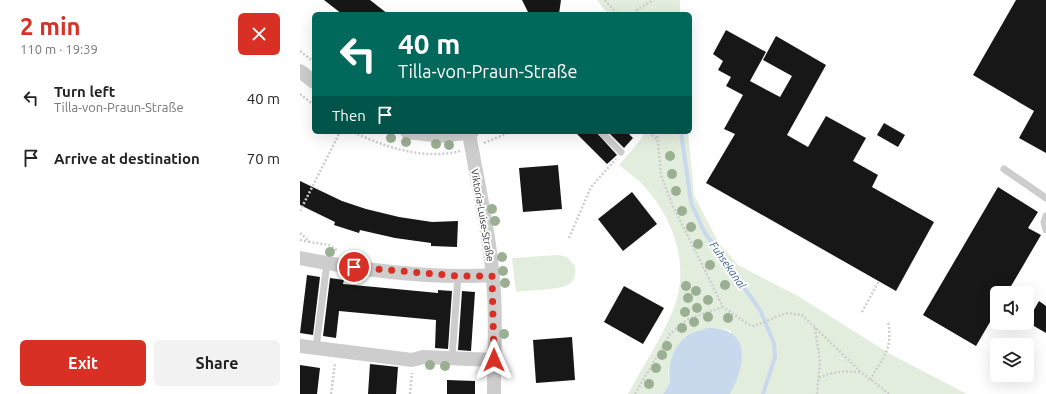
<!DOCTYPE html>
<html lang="en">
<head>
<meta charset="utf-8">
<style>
  body { margin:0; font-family:Ubuntu,sans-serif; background:#f2f2f2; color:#222; height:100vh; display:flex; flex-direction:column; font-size:15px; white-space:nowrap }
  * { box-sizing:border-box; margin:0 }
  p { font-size:13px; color:#767676 }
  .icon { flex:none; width:22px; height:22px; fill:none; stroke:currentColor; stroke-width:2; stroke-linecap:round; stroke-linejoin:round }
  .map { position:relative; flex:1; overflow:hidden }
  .side { display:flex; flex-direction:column; background:#fff; width:300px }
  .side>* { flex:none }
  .guide { position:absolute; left:12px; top:12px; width:380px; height:122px; border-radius:6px; box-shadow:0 4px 16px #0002; background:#00695c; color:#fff; overflow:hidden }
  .buttons { position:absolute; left:690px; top:286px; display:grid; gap:8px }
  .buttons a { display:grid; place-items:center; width:44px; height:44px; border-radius:6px; background:#fff; box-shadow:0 4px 16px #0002; font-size:20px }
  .pin { position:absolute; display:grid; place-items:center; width:34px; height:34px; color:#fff; margin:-17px; border:2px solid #fff; border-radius:50%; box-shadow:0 1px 4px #0007 }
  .me { position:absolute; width:44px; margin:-22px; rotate:0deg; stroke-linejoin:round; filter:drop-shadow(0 0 3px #0008) }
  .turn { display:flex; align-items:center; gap:14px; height:84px; padding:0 20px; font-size:18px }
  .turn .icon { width:52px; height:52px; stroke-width:2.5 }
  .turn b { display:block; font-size:28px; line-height:34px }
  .then { display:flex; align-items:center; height:38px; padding:0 20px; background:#0003; gap:8px; font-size:15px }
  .round { display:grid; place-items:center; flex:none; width:42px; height:42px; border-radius:6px; background:#f2f2f2 }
  .summary { display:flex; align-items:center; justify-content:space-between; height:68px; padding:0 20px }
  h1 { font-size:24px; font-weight:700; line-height:30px; color:#d93025 }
  .primary-button { display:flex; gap:8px; margin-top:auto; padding:8px 20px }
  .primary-button a { flex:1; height:46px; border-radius:6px; background:#d93025; color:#fff; font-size:16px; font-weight:700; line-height:46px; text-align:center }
  .primary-button a+a { background:#f2f2f2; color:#222 }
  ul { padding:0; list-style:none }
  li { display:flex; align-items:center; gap:12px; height:60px; padding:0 20px }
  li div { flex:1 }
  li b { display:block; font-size:15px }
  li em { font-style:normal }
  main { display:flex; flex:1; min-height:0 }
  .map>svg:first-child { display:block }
  .green { fill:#e3eddd }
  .water { fill:#c9d9ed }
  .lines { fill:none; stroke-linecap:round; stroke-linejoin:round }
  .stream { stroke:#c9d9ed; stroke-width:4 }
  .building { fill:#171717 }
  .path { stroke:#cdcdcd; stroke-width:2.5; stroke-dasharray:2 2; stroke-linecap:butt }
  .lane { stroke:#cdcdcd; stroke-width:7 }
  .street { stroke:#cdcdcd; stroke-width:14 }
  .tree { fill:#9baf93 }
  .route { stroke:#d93025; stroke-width:7; stroke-dasharray:0 12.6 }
  .labels { text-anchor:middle; stroke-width:4; stroke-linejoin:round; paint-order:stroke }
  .street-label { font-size:10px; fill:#303030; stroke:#fff }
  .water-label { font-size:11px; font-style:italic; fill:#3b6294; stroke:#fff }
</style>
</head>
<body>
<main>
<section class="side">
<div class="summary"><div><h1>2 min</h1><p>110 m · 19:39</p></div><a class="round" style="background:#d93025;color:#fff"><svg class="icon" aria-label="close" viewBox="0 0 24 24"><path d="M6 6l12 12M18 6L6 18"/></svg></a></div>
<ul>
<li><svg class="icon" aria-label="left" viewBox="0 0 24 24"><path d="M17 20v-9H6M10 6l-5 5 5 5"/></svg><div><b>Turn left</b><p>Tilla-von-Praun-Straße</p></div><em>40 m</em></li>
<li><svg class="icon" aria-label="arrive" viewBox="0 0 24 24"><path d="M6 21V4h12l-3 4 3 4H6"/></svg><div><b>Arrive at destination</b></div><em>70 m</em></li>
</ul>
<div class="primary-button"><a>Exit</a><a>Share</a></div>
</section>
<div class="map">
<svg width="746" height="394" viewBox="0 0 746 394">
  <rect width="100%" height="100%" fill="#fff"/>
  <path class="green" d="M297 0H380V14H308Z
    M344 132H388L394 195 418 242 438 265 498 296 590 354 667 394H430L431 331C413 325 403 331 385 336L368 371 370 383 363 394H328C343 366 361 339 373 310 391 267 374 219 344 186 337 178 327 172 319 165L342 138Z
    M259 255 267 257 275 266C276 273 275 282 267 285 259 290 227 290 216 292L212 258Z"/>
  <path class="water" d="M408 328C452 327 446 365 430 394H363L370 383C367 366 372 350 385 337 390 333 402 330 408 328Z"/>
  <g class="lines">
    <path class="stream" d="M381 132 391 203 405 233 460 310 474 343 475 357 463 394"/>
  </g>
  <path class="building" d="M24 0H70L88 14H42Z
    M222 0H261L259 14H229Z
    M716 0H746V153L719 138 734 111 673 75Z
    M426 30 466 52 450 81 480 97 492 76 463 60 476 36 526 65 487 135 508 147 526 116 566 138 553 161 578 175 572 187 634 222 596 291 406 183 435 134 424 129 443 95 426 86 431 77 418 70 423 61 413 54Z
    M584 123 605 135 598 147 577 135Z
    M275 132H296L317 155 307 164Z
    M308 132H327L333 138 324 148Z
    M258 165 262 209 223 212 219 168Z
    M0 181 42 201 66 209 99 217 132 222 158 221 157 247 131 246V243L95 238 60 230 59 233 34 225 35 222 0 205Z
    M698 187 738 212 728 228 741 235 707 293H697V310L676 346 623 315Z
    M332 192 357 224 323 251 298 219Z
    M7 275 20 277 13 335 0 333Z
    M30 278 44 280 43 284 138 293V290L152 291 148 349 135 348 136 320 39 311 36 338 23 336Z
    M324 286 364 308 343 344 304 322Z
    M162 291 175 292 171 351 158 350Z
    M739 301 746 306V333L727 322Z
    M272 337 275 380 236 383 233 340Z
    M70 364 98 367 96 394H68Z
    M0 365 20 368 17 394H0Z
    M147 380 175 381V394H147Z"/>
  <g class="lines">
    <path class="path" d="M305 0 317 14
      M334 14 338 9 354 0
      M0 51 14 62
      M0 94 14 105
      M54 132C85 148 126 160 160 151
      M349 132 357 140
      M357 132 361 175 372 204 423 307 448 324 454 326 486 313 502 315 561 372 589 394
      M184 143 210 132
      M0 211 40 132
      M0 233 10 242 29 245 38 251
      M269 238 291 187 316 159
      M0 240 9 242
      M562 312 579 281
      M515 328 520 362 517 394
      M519 378C533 371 545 371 560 372
      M570 380C584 356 593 349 588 321
      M31 394 35 363
      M110 394 112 373
      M335 394 370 334 388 319 423 307"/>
    <path class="lane" d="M301 132 321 152
      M704 169 746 198
      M746 216 744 222 746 230
      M16 348 27 263
      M152 358 158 276"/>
    <path class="street" d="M0 71 14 82
      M107 132 141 136 172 132
      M169 133C178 186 191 239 194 293 196 326 194 361 194 394
      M0 258C62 270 129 279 192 275
      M0 346 112 360 123 357 194 360"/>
  </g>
  <g class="tree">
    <circle cx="91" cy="138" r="5"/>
    <circle cx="106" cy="142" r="5"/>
    <circle cx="136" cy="144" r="5"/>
    <circle cx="149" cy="145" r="5"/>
    <circle cx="370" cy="156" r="5"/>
    <circle cx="372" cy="174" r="5"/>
    <circle cx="376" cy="191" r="5"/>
    <circle cx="192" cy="209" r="5"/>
    <circle cx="382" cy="211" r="5"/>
    <circle cx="195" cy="221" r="5"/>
    <circle cx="391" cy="227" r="5"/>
    <circle cx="398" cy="244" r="5"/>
    <circle cx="30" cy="252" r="5"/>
    <circle cx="202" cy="257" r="5"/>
    <circle cx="410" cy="265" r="5"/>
    <circle cx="203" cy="271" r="5"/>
    <circle cx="205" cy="283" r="5"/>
    <circle cx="425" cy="285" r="5"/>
    <circle cx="386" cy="286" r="5"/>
    <circle cx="396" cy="291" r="5"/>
    <circle cx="388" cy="298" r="5"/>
    <circle cx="408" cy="300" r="5"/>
    <circle cx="397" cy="308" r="5"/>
    <circle cx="385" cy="312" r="5"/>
    <circle cx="408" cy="317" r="5"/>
    <circle cx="428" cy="318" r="5"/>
    <circle cx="394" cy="322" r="5"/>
    <circle cx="382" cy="328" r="5"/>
    <circle cx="204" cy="334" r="5"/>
    <circle cx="367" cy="346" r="5"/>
    <circle cx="362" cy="355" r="5"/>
    <circle cx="130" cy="365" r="5"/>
    <circle cx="145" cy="366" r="5"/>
    <circle cx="356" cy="368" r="5"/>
    <circle cx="349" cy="384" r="5"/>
  </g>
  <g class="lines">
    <path class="route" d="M54 267 158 276H192L194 360"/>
  </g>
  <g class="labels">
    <g class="street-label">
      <text transform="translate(183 215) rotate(80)" y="4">Viktoria-Luise-Straße</text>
    </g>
    <g class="water-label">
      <text transform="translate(428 265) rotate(55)" y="4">Fuhsekanal</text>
    </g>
  </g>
</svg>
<div class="buttons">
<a><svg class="icon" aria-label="sound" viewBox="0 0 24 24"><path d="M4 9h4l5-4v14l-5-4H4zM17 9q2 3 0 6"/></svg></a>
<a><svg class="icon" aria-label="layers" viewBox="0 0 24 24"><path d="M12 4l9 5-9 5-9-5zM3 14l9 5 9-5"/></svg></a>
</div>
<div class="pin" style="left:54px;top:267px;background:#d93025"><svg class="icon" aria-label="arrive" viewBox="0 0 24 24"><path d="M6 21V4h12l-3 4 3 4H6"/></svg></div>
<svg class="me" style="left:194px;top:360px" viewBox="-20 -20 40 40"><path d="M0-17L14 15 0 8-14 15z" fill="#d93025" stroke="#fff" stroke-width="4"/></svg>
<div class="guide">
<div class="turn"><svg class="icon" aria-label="left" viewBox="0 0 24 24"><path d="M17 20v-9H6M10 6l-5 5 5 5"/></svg><div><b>40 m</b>Tilla-von-Praun-Straße</div></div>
<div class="then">Then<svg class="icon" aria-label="arrive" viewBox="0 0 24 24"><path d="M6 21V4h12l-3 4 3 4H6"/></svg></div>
</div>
</div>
</main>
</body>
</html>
